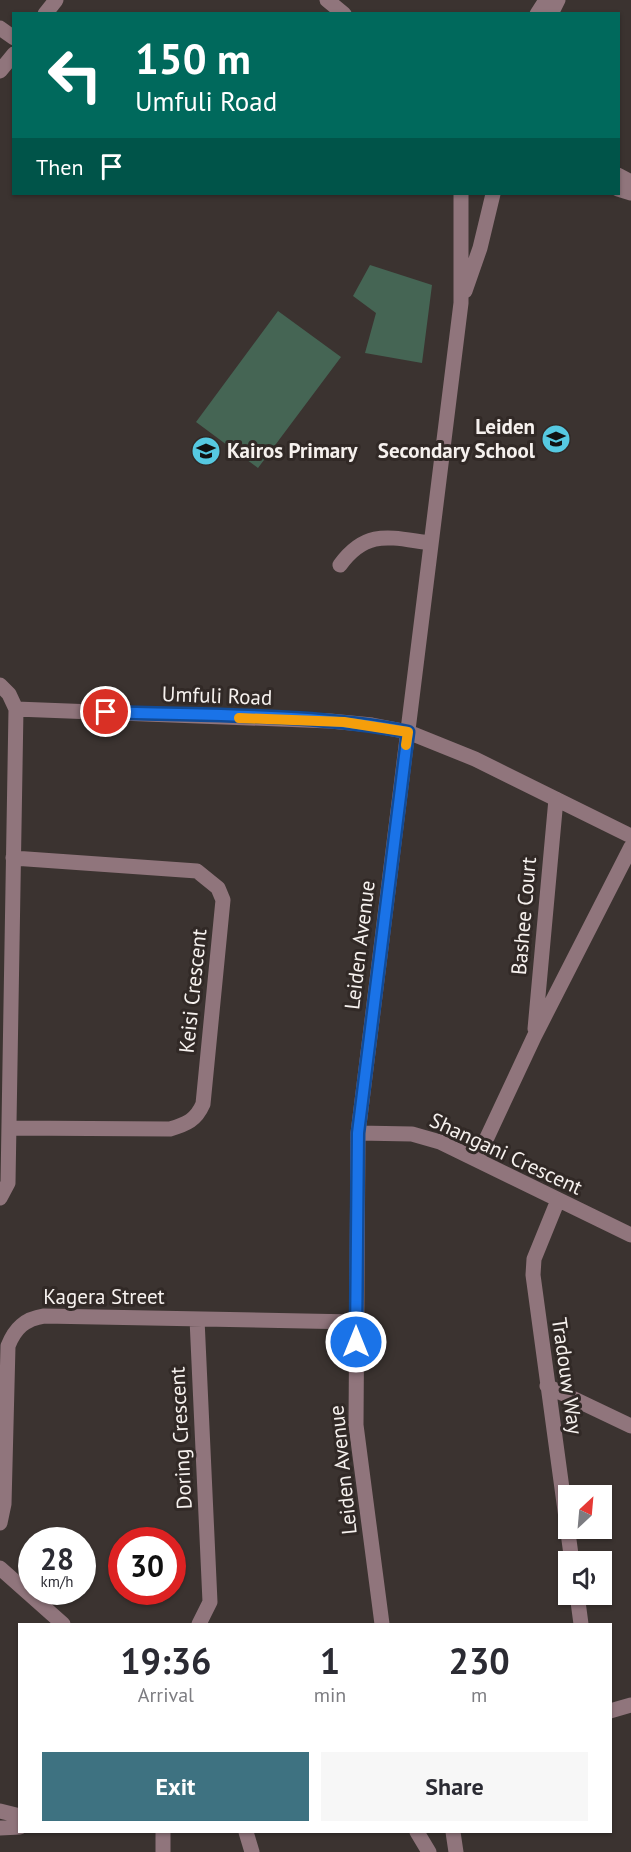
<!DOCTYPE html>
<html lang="en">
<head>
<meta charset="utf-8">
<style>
  body { margin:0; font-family:"PT Sans",sans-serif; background:#f7f7f7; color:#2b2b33; height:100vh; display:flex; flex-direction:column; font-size:22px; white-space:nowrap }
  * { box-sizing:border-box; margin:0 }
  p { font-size:20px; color:#7c7c81 }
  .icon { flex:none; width:33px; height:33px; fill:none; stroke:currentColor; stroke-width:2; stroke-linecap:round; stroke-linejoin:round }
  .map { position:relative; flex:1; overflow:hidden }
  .drawer { position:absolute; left:18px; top:1623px; width:594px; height:210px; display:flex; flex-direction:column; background:#fff; border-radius:0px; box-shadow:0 2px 4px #0004 }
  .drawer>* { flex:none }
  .top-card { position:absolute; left:12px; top:12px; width:608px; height:183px; border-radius:0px; box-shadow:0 2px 4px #0004; background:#00695c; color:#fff; overflow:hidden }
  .needle { width:39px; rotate:26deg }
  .controls { position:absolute; left:558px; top:1485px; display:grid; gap:12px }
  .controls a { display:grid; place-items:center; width:54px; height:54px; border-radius:0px; background:#fff; box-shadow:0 2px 4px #0004; font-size:30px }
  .speed { position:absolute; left:18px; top:1527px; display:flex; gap:12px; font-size:30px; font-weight:700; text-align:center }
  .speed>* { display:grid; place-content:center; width:78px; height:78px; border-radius:50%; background:#fff; box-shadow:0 2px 4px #0004; line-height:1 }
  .speed small { font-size:15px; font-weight:400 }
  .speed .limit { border:9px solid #d22; background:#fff; color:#111 }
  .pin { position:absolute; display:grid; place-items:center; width:51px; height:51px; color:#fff; margin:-26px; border:3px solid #fff; border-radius:50%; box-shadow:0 2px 6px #0007 }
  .me { position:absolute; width:66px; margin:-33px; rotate:0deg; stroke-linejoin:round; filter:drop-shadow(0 0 4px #0008) }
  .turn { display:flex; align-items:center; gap:21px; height:126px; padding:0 24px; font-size:27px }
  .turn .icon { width:78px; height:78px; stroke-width:2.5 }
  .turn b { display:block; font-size:42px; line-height:51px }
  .then { display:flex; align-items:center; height:57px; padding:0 24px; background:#0003; gap:12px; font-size:22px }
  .eta { display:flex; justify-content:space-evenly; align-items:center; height:102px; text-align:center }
  .eta b { font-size:36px; font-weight:800; line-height:42px }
  .cta { display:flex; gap:12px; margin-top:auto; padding:12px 24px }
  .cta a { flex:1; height:69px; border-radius:0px; background:#3e7281; color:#fff; font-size:24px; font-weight:800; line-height:69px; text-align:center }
  .cta a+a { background:#f7f7f7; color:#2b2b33 }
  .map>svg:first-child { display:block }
  .green { fill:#456554 }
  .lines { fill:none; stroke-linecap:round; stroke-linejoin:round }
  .minor { stroke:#90757c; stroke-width:15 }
  .route-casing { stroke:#114b97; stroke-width:15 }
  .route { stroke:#1a73e8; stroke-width:10 }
  .slow { stroke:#f59e0b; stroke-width:10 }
  .labels { text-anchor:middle; stroke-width:6; stroke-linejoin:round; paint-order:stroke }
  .poi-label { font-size:21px; font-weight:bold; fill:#f6f1ee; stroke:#312926; text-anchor:end }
  .street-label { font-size:21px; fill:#f6f1ee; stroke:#312926 }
</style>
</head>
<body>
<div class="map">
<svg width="631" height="1852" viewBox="0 0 631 1852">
  <rect width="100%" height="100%" fill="#3b3330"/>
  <path class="green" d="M370 265 432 285 422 363 365 353 376 313 353 296Z
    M278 311 341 357 258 468 196 422Z"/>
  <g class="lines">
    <path class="minor" d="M327 0 344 14
      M45 14 56 0
      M537 14 546 0
      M551 14 558 0
      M0 28 14 38
      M0 71 14 54
      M618 175 631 182
      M618 189 631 193
      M465 291 480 248 493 194
      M340 565C367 528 391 538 431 543
      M0 685 9 694 16 709 330 721 372 725 408 732 475 759 631 836
      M535 1029 556 799
      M9 1128 170 1129C187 1124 196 1120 203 1104L223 900 218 888 197 871 13 858
      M358 1133 412 1134 440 1142 631 1235
      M477 1159 534 1037 631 847
      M0 1198 8 1183 16 709
      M558 1200 534 1259 533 1275 572 1562
      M197 1319 210 1602 199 1624
      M547 1386 631 1426
      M0 1523 4 1504 8 1346C15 1328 25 1319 44 1316L355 1322
      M0 1568 63 1624
      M577 1594 581 1624
      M382 1624 356 1425 358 1133 461 303V194
      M610 1711 631 1705
      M0 1811 20 1816
      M0 1828 20 1827
      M163 1832V1852
      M246 1832 252 1852
      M417 1832 429 1852
      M453 1832 456 1852"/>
  </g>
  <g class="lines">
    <g class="route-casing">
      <path id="route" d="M106 712C204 716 312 713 408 732L358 1133 356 1342"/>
    </g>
    <use href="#route" class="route"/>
    <path class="slow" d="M239 718 344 722 408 732 406 745"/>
  </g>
  <defs>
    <g id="school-disc" transform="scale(1.5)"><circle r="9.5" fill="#56c9e1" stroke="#312926"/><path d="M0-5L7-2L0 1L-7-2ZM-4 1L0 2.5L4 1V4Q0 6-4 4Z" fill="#111"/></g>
  </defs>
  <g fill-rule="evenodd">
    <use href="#school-disc" x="556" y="439"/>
    <use href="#school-disc" x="206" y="451"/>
  </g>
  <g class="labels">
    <g class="poi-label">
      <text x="535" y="434">Leiden<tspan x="535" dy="24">Secondary School</tspan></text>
      <text x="227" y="458" text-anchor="start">Kairos Primary</text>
    </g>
    <g class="street-label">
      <text transform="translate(217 696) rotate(2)" y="7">Umfuli Road</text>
      <text transform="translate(524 916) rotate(-85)" y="7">Bashee Court</text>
      <text transform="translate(360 945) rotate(-83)" y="7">Leiden Avenue</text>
      <text transform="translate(193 991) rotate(-84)" y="7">Keisi Crescent</text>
      <text transform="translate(506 1154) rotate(25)" y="7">Shangani Crescent</text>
      <text x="104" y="1304">Kagera Street</text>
      <text transform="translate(567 1376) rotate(82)" y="7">Tradouw Way</text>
      <text transform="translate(181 1438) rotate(-93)" y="7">Doring Crescent</text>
      <text transform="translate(343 1470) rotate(-96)" y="7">Leiden Avenue</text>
    </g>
  </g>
</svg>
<div class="controls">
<a><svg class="needle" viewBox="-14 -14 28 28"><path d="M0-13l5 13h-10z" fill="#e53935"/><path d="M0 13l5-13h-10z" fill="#7c7c81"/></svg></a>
<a><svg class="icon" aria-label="sound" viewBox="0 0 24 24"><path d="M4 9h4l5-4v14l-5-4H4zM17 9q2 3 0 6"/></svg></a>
</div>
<div class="speed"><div>28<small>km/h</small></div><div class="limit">30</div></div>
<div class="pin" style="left:106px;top:712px;background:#d93025"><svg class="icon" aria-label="arrive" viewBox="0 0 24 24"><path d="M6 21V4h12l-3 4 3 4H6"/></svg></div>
<svg class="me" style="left:356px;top:1342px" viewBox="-20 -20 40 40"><circle r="17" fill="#1a73e8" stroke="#fff" stroke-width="3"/><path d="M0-11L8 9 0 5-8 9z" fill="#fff"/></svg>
<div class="top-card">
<div class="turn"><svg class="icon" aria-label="left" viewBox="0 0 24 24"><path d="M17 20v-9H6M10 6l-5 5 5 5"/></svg><div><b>150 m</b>Umfuli Road</div></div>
<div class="then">Then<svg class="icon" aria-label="arrive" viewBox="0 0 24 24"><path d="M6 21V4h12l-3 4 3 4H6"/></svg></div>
</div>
<section class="drawer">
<div class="eta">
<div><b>19:36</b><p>Arrival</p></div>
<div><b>1</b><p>min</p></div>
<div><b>230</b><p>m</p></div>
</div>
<div class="cta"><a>Exit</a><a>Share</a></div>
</section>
</div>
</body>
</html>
